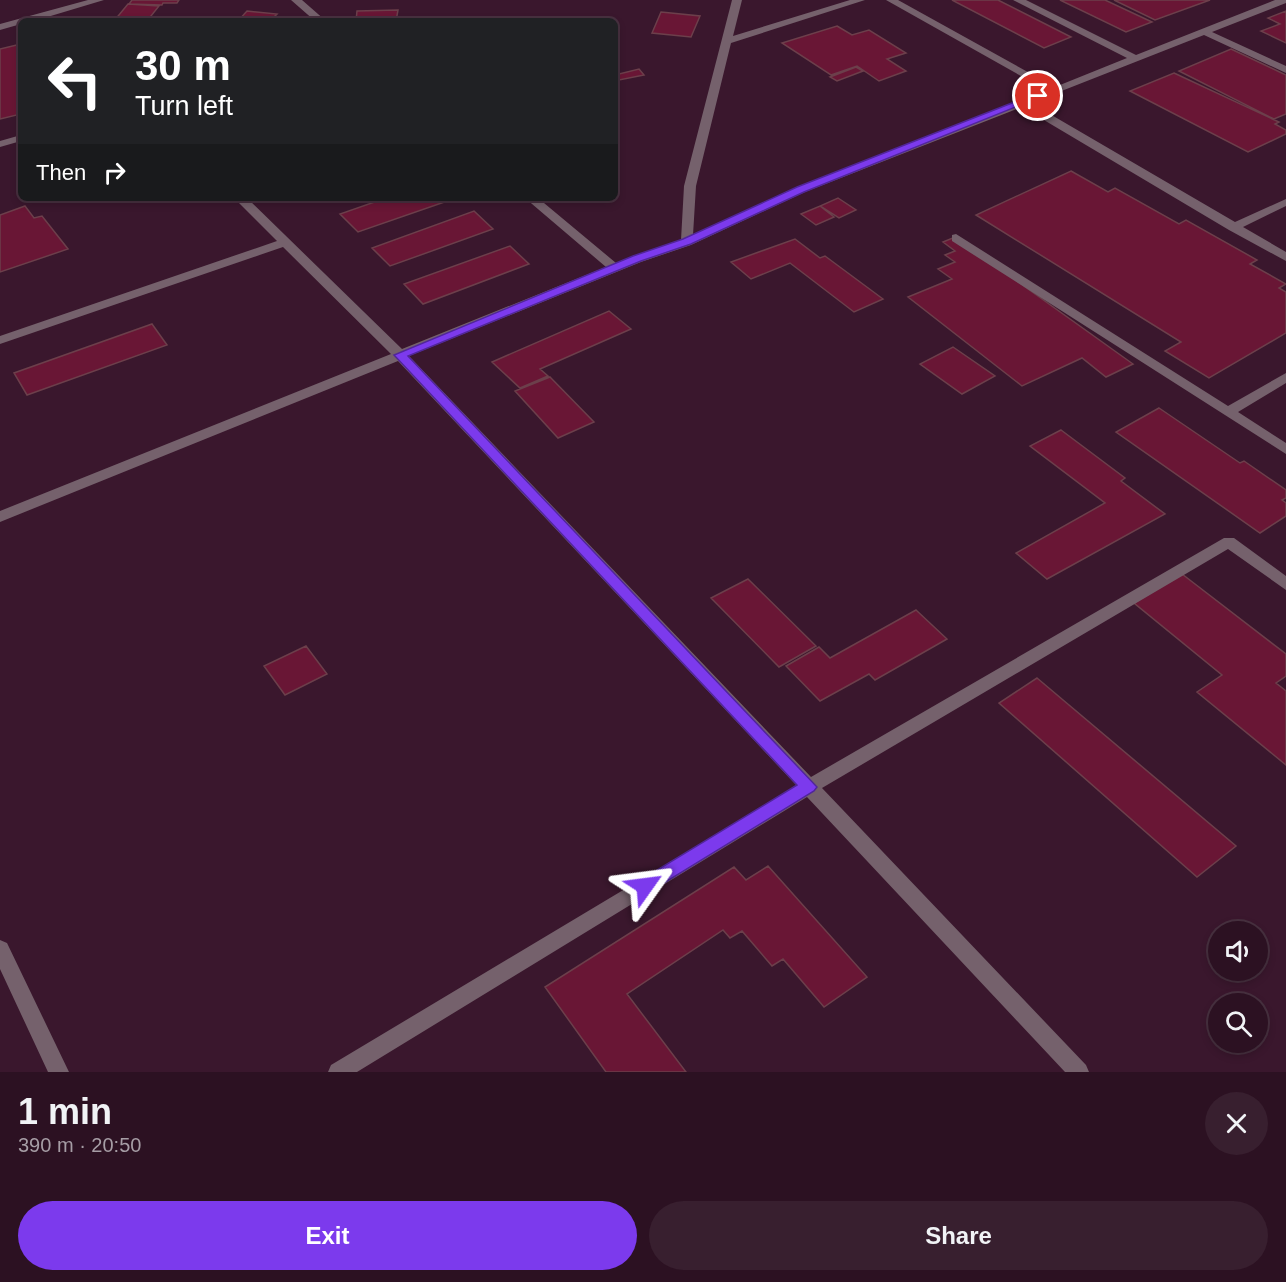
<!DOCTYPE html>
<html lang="en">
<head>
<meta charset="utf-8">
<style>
  body { margin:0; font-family:Arial,sans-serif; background:#381f2f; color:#f1f3f6; height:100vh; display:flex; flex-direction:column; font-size:22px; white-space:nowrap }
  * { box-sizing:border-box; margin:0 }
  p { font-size:20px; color:#a69da5 }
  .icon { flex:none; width:33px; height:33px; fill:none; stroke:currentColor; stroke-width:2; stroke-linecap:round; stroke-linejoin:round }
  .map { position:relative; height:1072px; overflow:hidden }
  .panel { display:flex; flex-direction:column; background:#2c1122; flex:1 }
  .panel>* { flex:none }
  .guide { position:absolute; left:18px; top:18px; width:600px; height:183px; border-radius:9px; box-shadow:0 3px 9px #0003,0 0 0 2px #483140; background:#202124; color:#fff; overflow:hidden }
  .buttons { position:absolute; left:1208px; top:921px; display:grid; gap:12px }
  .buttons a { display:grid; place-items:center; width:60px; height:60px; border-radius:50%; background:#2c1122; box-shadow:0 3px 9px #0003,0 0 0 2px #483140; font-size:30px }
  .pin { position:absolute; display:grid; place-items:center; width:51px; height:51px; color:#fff; margin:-26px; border:3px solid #fff; border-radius:50%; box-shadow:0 2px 6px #0007 }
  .me { position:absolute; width:66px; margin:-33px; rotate:59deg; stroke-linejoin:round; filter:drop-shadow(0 0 4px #0008) }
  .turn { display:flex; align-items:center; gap:21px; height:126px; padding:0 18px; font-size:27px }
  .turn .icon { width:78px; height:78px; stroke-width:2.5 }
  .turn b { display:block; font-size:42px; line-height:51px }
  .then { display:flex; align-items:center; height:57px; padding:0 18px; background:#0003; gap:12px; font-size:22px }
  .round { display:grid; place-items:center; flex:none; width:63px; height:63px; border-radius:32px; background:#381f2f }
  .headline { display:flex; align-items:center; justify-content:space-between; height:102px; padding:0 18px }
  h1 { font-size:36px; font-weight:800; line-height:45px }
  .button { display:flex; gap:12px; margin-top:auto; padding:12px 18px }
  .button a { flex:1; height:69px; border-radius:36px; background:#7c3aed; color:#fff; font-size:24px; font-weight:800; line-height:69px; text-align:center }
  .button a+a { background:#381f2f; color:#f1f3f6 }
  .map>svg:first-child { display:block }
  .building { fill:#691635; stroke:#6c3f4b; stroke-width:1.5 }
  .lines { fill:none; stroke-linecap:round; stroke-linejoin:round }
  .service { fill:#75616c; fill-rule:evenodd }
  .route { fill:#7c3aed; stroke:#51269a; stroke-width:1.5 }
</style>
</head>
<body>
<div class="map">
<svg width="1286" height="1072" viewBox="0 0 1286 1072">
  <rect width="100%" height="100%" fill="#3a172d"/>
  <path class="building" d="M132 0H179L177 3H163L162 5 129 4Z
    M952 0H998L1071 37 1044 48Z
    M1060 0H1105L1152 22 1126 32Z
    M1114 0H1210L1155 20Z
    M128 4 159 6 147 21H114Z
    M398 10 396 21H356L357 11Z
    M247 11 277 14 270 21H238Z
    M1286 11V43L1261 31 1280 24 1268 18Z
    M661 12 700 16 691 37 652 33Z
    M837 26 852 35 869 30 906 53 887 59 906 71 879 81 857 66 831 75 782 43Z
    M21 44V114L0 119V49Z
    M1231 49 1286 75V114L1274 119 1179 71Z
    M856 67 863 71 837 81 830 77Z
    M639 69 644 75 619 80 615 75Z
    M1174 73 1279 122 1275 124 1286 130V134L1248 152 1130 91Z
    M1071 171 1108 192 1115 188 1179 224 1186 220 1257 260 1250 264 1286 284 1279 288 1286 292V333L1209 378 1165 351 1181 342 976 215Z
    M386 198H456L358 232 340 214Z
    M838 198 856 210 839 218 820 206Z
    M25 206 34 218 42 216 68 249 0 272V215Z
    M820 206 834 217 816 225 801 214Z
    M474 211 493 229 390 266 372 248Z
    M955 237 975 251 1133 364 1106 377 1082 358 1022 386 908 297 952 279 938 269 955 262 945 255 955 251 943 242Z
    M795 239 820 258 825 256 883 299 854 312 790 263 751 279 731 262Z
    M510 246 529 264 423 304 404 284Z
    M609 311 631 329 540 369 548 376 520 388 492 362Z
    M152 324 167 345 27 395 14 373Z
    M953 347 995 376 962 394 920 364Z
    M550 377 594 422 558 438 515 391Z
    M1159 408 1240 463 1244 461 1286 490V498L1282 500 1286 503V516L1260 533 1116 432Z
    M1061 430 1125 478 1121 481 1165 514 1047 579 1016 553 1105 503 1030 446Z
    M1182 574 1286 654V676L1276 683 1286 691V765L1197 692 1222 675 1134 603Z
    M748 579 816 646 779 667 711 598Z
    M916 610 947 639 875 680 869 674 820 701 786 666 819 647 830 658Z
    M306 646 327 674 285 695 264 666Z
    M1037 678 1236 846 1197 877 999 703Z
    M768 866 867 977 824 1007 783 959 772 966 742 931 730 938 723 930 627 994 686 1072H606L545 987 734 867 746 880Z"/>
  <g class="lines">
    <path class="service" d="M88 0H104L34 21H21V24L0 30V24Z
      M291 0H302L326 21H315Z
      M732 0H742L733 36 850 0H865L731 43 696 186 693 235 797 188 1046 90 886 0H898L1055 87 1127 58 1013 0H1026L1136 55 1275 0H1286V3L1212 32 1286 66V73L1204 35 1031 103 1235 222 1286 199V206L1243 227 1286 252V261L1229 230 1022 107 805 192 691 245 641 262 409 356 811 777 1224 538H1234L1286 576V590L1228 549 822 788 1086 1065 1089 1072H1065L807 797 357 1072H328L331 1065 797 786 398 361 0 522V511L391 354 283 247 0 344V336L277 241 234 198H247L402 349 606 267 525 198H538L616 263 681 240 684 186Z
      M21 135V141L0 147V141Z
      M956 234 1228 406 1286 373V383L1238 412 1286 443V454L952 241V235Z
      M0 940 7 943 69 1072H48L0 969Z"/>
  </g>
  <path class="route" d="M1035 94 1043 96 804 192 691 244 641 261 408 356 817 787 814 791 651 891 645 893 639 891 637 886 639 881 797 785 394 355 633 256 683 239 797 187Z"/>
</svg>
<div class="buttons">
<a><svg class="icon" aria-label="sound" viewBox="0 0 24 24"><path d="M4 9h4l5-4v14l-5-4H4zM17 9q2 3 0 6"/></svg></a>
<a><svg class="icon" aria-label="search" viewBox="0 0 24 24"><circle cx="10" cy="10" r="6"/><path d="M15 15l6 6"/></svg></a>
</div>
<div class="pin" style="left:1038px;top:96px;background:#d93025"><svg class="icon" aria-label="arrive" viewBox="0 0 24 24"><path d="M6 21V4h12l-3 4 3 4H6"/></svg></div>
<svg class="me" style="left:645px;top:886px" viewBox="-20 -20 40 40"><path d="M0-17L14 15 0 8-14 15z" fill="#7c3aed" stroke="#fff" stroke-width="4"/></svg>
<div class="guide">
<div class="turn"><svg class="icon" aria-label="left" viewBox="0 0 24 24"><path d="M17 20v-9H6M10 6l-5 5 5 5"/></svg><div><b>30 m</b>Turn left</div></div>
<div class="then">Then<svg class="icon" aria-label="right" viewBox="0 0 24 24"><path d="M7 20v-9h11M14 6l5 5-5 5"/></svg></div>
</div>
</div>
<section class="panel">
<div class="headline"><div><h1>1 min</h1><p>390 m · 20:50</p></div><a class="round"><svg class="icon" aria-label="close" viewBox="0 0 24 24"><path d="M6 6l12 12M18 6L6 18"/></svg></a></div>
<div class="button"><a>Exit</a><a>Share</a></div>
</section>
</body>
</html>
